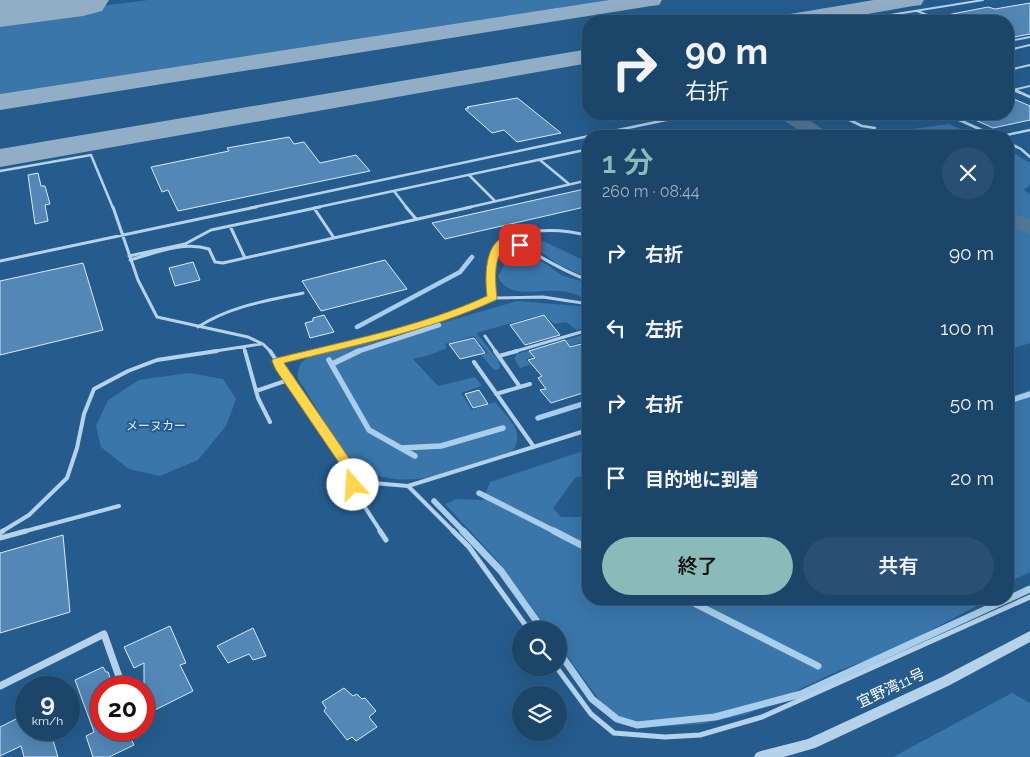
<!DOCTYPE html>
<html lang="ja">
<head>
<meta charset="utf-8">
<style>
  body { margin:0; font-family:Raleway,"Noto Sans JP",sans-serif; background:#294f72; color:#f1f3f6; height:100vh; display:flex; flex-direction:column; font-size:19px; white-space:nowrap }
  * { box-sizing:border-box; margin:0 }
  p { font-size:16px; color:#a0b1c1 }
  .icon { flex:none; width:28px; height:28px; fill:none; stroke:currentColor; stroke-width:2; stroke-linecap:round; stroke-linejoin:round }
  .map { position:relative; flex:1; overflow:hidden }
  .side { position:absolute; left:582px; top:130px; width:432px; height:475px; display:flex; flex-direction:column; background:#1c456a; border-radius:20px; box-shadow:0 5px 20px #0002,0 0 0 1px #3a5d7e }
  .side>* { flex:none }
  .banner { position:absolute; left:582px; top:15px; width:432px; height:105px; border-radius:20px; box-shadow:0 5px 20px #0002,0 0 0 1px #3a5d7e; background:#1c456a; color:#f1f3f6; overflow:hidden }
  .controls { position:absolute; left:512px; top:621px; display:grid; gap:10px }
  .controls a { display:grid; place-items:center; width:55px; height:55px; border-radius:50%; background:#1c456a; box-shadow:0 5px 20px #0002,0 0 0 1px #3a5d7e; font-size:25px }
  .speed { position:absolute; left:15px; top:676px; display:flex; gap:10px; font-size:25px; font-weight:700; text-align:center }
  .speed>* { display:grid; place-content:center; width:65px; height:65px; border-radius:50%; background:#1c456a; box-shadow:0 5px 20px #0002,0 0 0 1px #3a5d7e; line-height:1 }
  .speed small { font-size:12px; font-weight:400 }
  .speed .limit { border:8px solid #d22; background:#fff; color:#111 }
  .pin { position:absolute; display:grid; place-items:center; width:42px; height:42px; color:#fff; margin:-21px; border-radius:10px; box-shadow:0 2px 8px #0006 }
  .me { position:absolute; width:55px; margin:-28px; rotate:341deg; stroke-linejoin:round; filter:drop-shadow(0 0 4px #0008) }
  .turn { display:flex; align-items:center; gap:18px; height:105px; padding:0 20px; font-size:22px }
  .turn .icon { width:65px; height:65px; stroke-width:2.5 }
  .turn b { display:block; font-size:35px; line-height:42px }
  .round { display:grid; place-items:center; flex:none; width:52px; height:52px; border-radius:26px; background:#294f72 }
  .head { display:flex; align-items:center; justify-content:space-between; height:85px; padding:0 20px }
  h1 { font-size:30px; font-weight:600; line-height:38px; color:#8bbbb9 }
  .cta { display:flex; gap:10px; margin-top:auto; padding:10px 20px }
  .cta a { flex:1; height:58px; border-radius:30px; background:#8bbbb9; color:#111; font-size:20px; font-weight:600; line-height:58px; text-align:center }
  .cta a+a { background:#294f72; color:#f1f3f6 }
  ul { padding:0; list-style:none }
  li { display:flex; align-items:center; gap:15px; height:75px; padding:0 20px }
  li div { flex:1 }
  li b { display:block; font-size:19px }
  li em { font-style:normal }
  .map>svg:first-child { display:block }
  .green { fill:#3a76aa }
  .lines { fill:none; stroke-linecap:round; stroke-linejoin:round }
  .stream-far2 { stroke:#a9ceeb; stroke-width:4.5 }
  .stream-far1 { stroke:#a9ceeb; stroke-width:5.5 }
  .stream { stroke:#a9ceeb; stroke-width:7 }
  .river { fill:#52789a; fill-rule:evenodd }
  .taxiway { fill:#92aec6; fill-rule:evenodd }
  .runway { fill:#92aec6; fill-rule:evenodd }
  .building { fill:#5287b6; stroke:#d9eaf8 }
  .service-far4 { stroke:#b5d2eb; stroke-width:2 }
  .service-far3 { stroke:#b5d2eb; stroke-width:2.5 }
  .service-far2 { stroke:#b5d2eb; stroke-width:3 }
  .service-far1 { stroke:#b5d2eb; stroke-width:4 }
  .service { stroke:#b5d2eb; stroke-width:5 }
  .minor { stroke:#b5d2eb; stroke-width:7 }
  .tertiary { fill:#b5d2eb; fill-rule:evenodd }
  .route { fill:#ffd54a; stroke:#a68a30 }
  .labels { text-anchor:middle; stroke-width:4; stroke-linejoin:round; paint-order:stroke }
  .park-label { font-size:12px; fill:#d9eaf8; stroke:#255c8d }
  .near-street-label { font-size:15px; fill:#fff; stroke:#255c8d }
</style>
</head>
<body>
<div class="map">
<svg width="1030" height="757" viewBox="0 0 1030 757">
  <rect width="100%" height="100%" fill="#255c8d"/>
  <path class="green" d="M148 0H609L0 94V19Z
    M949 124 976 136H861Z
    M1009 150 1030 163V185L1024 190 1030 194V343L1014 348 1009 345Z
    M522 237H535L589 263V278L559 265 533 246 514 239Z
    M506 244 543 262 563 276 589 283V300C579 296 569 291 558 291 538 289 508 300 498 276 504 268 508 258 500 249Z
    M517 301 589 307V327L577 330 566 322 554 324 544 314 476 333 498 360 500 367 499 369 494 370 481 355 488 353 474 336 445 344 447 348 430 355 413 359 438 386 475 377 482 386 461 393 472 410 495 402C507 417 529 435 510 453 461 469 391 502 348 456 329 434 315 403 298 379 297 366 301 360 313 355L387 339Z
    M589 333V340L526 359 530 365 520 368 514 358 517 354Z
    M189 373 223 379 236 399 226 426 198 460 160 476 129 469 101 447 96 426 108 400 139 380Z
    M1030 390V572L1009 582V398Z
    M589 449V474L575 478 553 508 561 517H585L589 519V599H990L895 649 838 671 747 714 702 724 647 727 608 712 559 645V630H548L498 561 445 504 457 499 483 500 490 482Z
    M1012 693 1030 703V757H893Z"/>
  <g class="lines">
    <path class="stream-far2" d="M357 327 460 272 472 257
      M356 352 439 325"/>
    <path class="stream-far1" d="M329 360 369 430 415 456
      M332 364 359 351
      M1009 401 1030 394
      M538 418 589 402
      M401 448 441 446 503 428
      M479 493 556 532
      M434 501 464 532"/>
    <path class="stream" d="M463 531 501 571 543 630
      M554 531 589 549
      M686 599 818 666
      M559 652 592 699 617 719 637 725 715 717 801 694 1030 589"/>
    <path class="river" d="M778 114H800L827 132 830 136H808L780 118Z
      M1009 213 1030 219V234L1009 227Z"/>
    <path class="taxiway" d="M609 0H662L659 5 651 6 0 110V94Z
      M874 0H924L921 5 913 6 828 21H779L782 16 790 14Z
      M589 49V63L0 167V149Z"/>
    <path class="runway" d="M0 0H109L102 11 83 16 0 27Z"/>
  </g>
  <path class="building" d="M1030 3V34L1009 38V21H947V15L988 7 995 9Z
    M1009 97 1030 106V120L993 128 962 114H1009Z
    M517 98 520 100 561 133 517 142 504 130 492 133 465 109 469 108 467 107Z
    M289 137 294 144 304 142 320 163 356 155 370 171 178 211 168 190 162 192 151 167 229 151 227 148Z
    M38 173 41 186H45L50 204 45 205 48 221 35 224 28 175Z
    M589 188V206L445 239 432 223Z
    M385 260 407 289 321 311 302 281Z
    M193 262 200 280 175 286 169 268Z
    M83 263 103 330 0 355V281Z
    M324 315 334 332 310 338 305 323 313 321V318Z
    M544 315 560 335 525 345 510 325Z
    M474 338 485 353 460 359 449 344Z
    M565 340 570 347 589 342V391L551 403 540 390 546 389 538 378 542 376 528 360 535 358 529 351Z
    M479 390 488 404 473 408 465 394Z
    M63 535 70 612 0 633V553Z
    M170 626 186 663 180 665 193 691 149 713 144 703V663L134 668 124 647Z
    M253 628 266 656 253 660 249 654 228 663 217 646Z
    M103 667 106 672H108L114 688H101V730H127L134 745 109 757H93L86 736 94 732 75 680Z
    M344 688 353 696 357 694 362 699 365 698 376 711 369 717 377 727 356 741 352 737 347 740 324 711 326 708 322 702Z
    M26 714V730H50L58 757H24L21 746 0 756V727Z"/>
  <g class="lines">
    <path class="service-far4" d="M917 11 943 21
      M853 21 983 0
      M1009 41 1030 37
      M1009 50 1030 45
      M1009 70 1030 65
      M1009 88 1020 93
      M1013 90 1030 86"/>
    <path class="service-far3" d="M1017 91 1030 97
      M837 114 862 126 875 128
      M946 114 995 136
      M589 136 695 114
      M1002 136 1030 130
      M1009 143 1021 149 1030 157
      M540 160 569 184
      M0 171 91 155 113 208
      M469 175 495 201
      M394 191 407 208
      M250 208 589 136
      M314 208 589 149
      M466 208 589 180"/>
    <path class="service-far2" d="M113 207 138 280 157 317 248 337 263 344 271 352
      M406 207 416 219
      M314 208 334 238
      M230 226 245 258
      M504 240C534 249 558 271 589 280
      M129 256 185 244 211 230 320 207
      M130 260C155 253 183 241 209 249L215 262 223 263 471 207
      M0 261 256 207
      M492 298 543 297 589 304
      M198 327C230 306 266 301 303 293
      M485 336 496 352
      M244 347 245 352
      M209 352 261 344
      M312 352 414 326 492 298C490 280 487 244 509 235 515 233 525 233 532 232 551 229 570 231 589 236
      M513 352 588 330"/>
    <path class="service-far1" d="M245 351 258 398 270 422
      M270 351 350 470 373 483 408 486 588 430
      M495 351 520 387
      M499 356 517 351
      M277 361 317 351
      M474 362 534 447
      M256 391 288 380
      M496 394 530 384
      M350 470 359 498 381 532
      M408 486 454 532
      M1 532 29 515 67 478 77 448 84 414 94 389 128 371 157 360 217 351
      M22 532 119 506"/>
    <path class="service" d="M380 531 386 540
      M453 531 469 547 529 630
      M0 533 3 531
      M0 538 26 531
      M557 668 591 714 614 733 665 737 700 735 762 717 1030 597"/>
    <path class="minor" d="M0 686 104 634 123 688"/>
    <path class="tertiary" d="M1030 631V642L950 685 815 748 784 757H754L756 753 761 751 808 739 942 677Z"/>
  </g>
  <path class="route" d="M504 237 525 245 520 248 506 244C493 259 495 279 497 298L496 300C429 331 355 345 284 363L357 470 359 485 357 488H348L344 470 276 370 272 361 273 359C345 341 420 327 487 296 485 279 484 245 504 237Z"/>
  <g class="labels">
    <g class="park-label">
      <text x="156" y="430">メーヌカー</text>
    </g>
    <g class="near-street-label">
      <text transform="translate(891 688) rotate(-25)" y="5">宜野湾11号</text>
    </g>
  </g>
</svg>
<div class="controls">
<a><svg class="icon" aria-label="search" viewBox="0 0 24 24"><circle cx="10" cy="10" r="6"/><path d="M15 15l6 6"/></svg></a>
<a><svg class="icon" aria-label="layers" viewBox="0 0 24 24"><path d="M12 4l9 5-9 5-9-5zM3 14l9 5 9-5"/></svg></a>
</div>
<div class="speed"><div>9<small>km/h</small></div><div class="limit">20</div></div>
<div class="pin" style="left:520px;top:245px;background:#d93025"><svg class="icon" aria-label="arrive" viewBox="0 0 24 24"><path d="M6 21V4h12l-3 4 3 4H6"/></svg></div>
<svg class="me" style="left:353px;top:485px" viewBox="-20 -20 40 40"><circle r="19" fill="#fff"/><path d="M0-13L10 11 0 6-10 11z" fill="#ffd54a"/></svg>
<div class="banner">
<div class="turn"><svg class="icon" aria-label="right" viewBox="0 0 24 24"><path d="M7 20v-9h11M14 6l5 5-5 5"/></svg><div><b>90 m</b>右折</div></div>
</div>
<section class="side">
<div class="head"><div><h1>1 分</h1><p>260 m · 08:44</p></div><a class="round"><svg class="icon" aria-label="close" viewBox="0 0 24 24"><path d="M6 6l12 12M18 6L6 18"/></svg></a></div>
<ul>
<li><svg class="icon" aria-label="right" viewBox="0 0 24 24"><path d="M7 20v-9h11M14 6l5 5-5 5"/></svg><div><b>右折</b></div><em>90 m</em></li>
<li><svg class="icon" aria-label="left" viewBox="0 0 24 24"><path d="M17 20v-9H6M10 6l-5 5 5 5"/></svg><div><b>左折</b></div><em>100 m</em></li>
<li><svg class="icon" aria-label="right" viewBox="0 0 24 24"><path d="M7 20v-9h11M14 6l5 5-5 5"/></svg><div><b>右折</b></div><em>50 m</em></li>
<li><svg class="icon" aria-label="arrive" viewBox="0 0 24 24"><path d="M6 21V4h12l-3 4 3 4H6"/></svg><div><b>目的地に到着</b></div><em>20 m</em></li>
</ul>
<div class="cta"><a>終了</a><a>共有</a></div>
</section>
</div>
</body>
</html>
